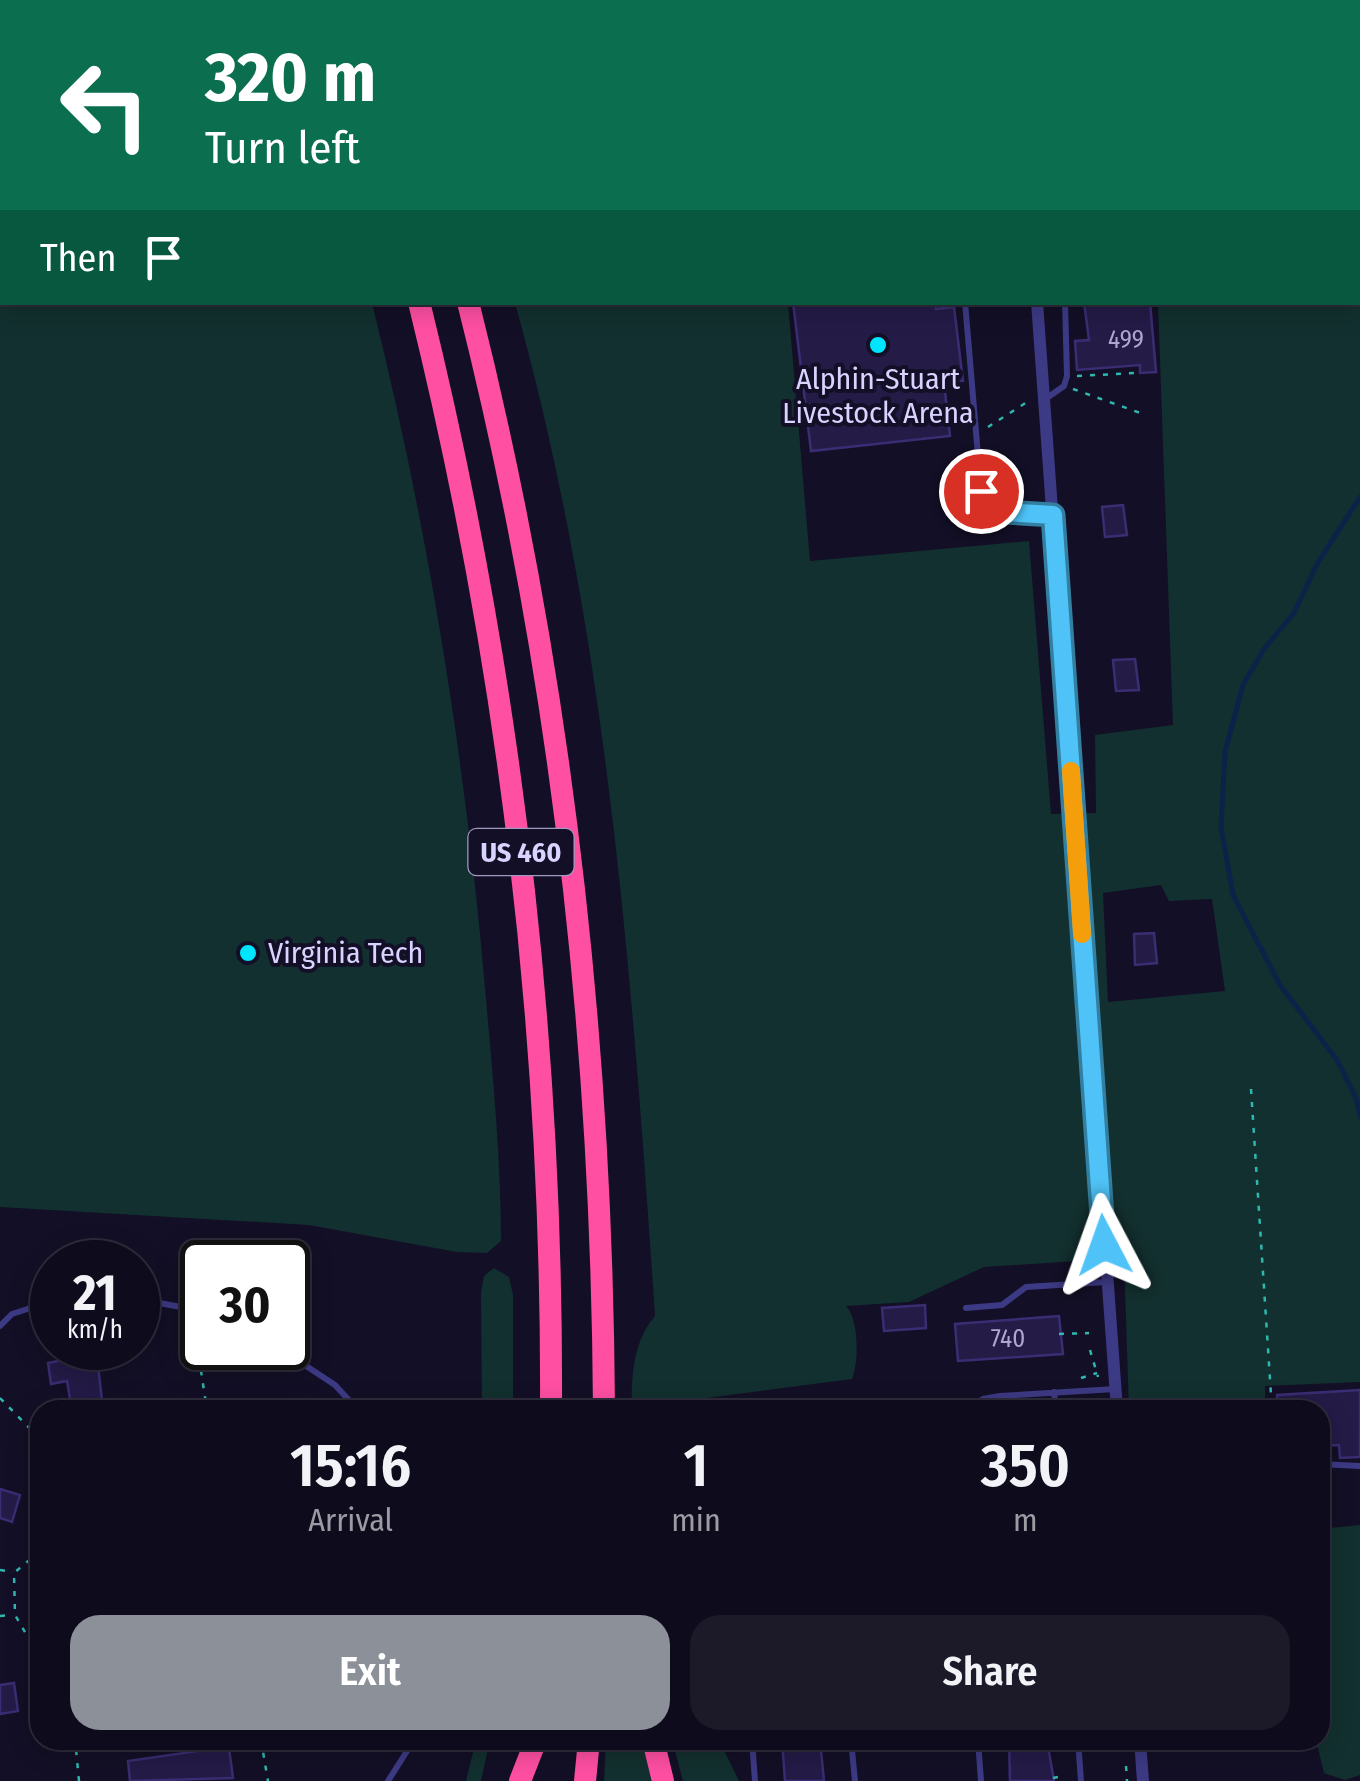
<!DOCTYPE html>
<html lang="en">
<head>
<meta charset="utf-8">
<style>
  body { margin:0; font-family:"Fira Sans Condensed",sans-serif; background:#1c1929; color:#f1f3f6; height:100vh; display:flex; flex-direction:column; font-size:38px; white-space:nowrap }
  * { box-sizing:border-box; margin:0 }
  p { font-size:32px; color:#9b9ba3 }
  .icon { flex:none; width:55px; height:55px; fill:none; stroke:currentColor; stroke-width:2; stroke-linecap:round; stroke-linejoin:round }
  .map { position:relative; flex:1; overflow:hidden }
  .side { position:absolute; left:30px; top:1400px; width:1300px; height:350px; display:flex; flex-direction:column; background:#0e0b1c; border-radius:30px; box-shadow:0 5px 25px #0003,0 0 0 2px #2e2b3b }
  .side>* { flex:none }
  .hud { position:absolute; left:0px; top:0px; width:1360px; height:305px; box-shadow:0 5px 25px #0003,0 0 0 2px #2e2b3b; background:#0b6e4f; color:#fff; overflow:hidden }
  .speed { position:absolute; left:30px; top:1240px; display:flex; gap:20px; font-size:50px; font-weight:700; text-align:center }
  .speed>* { display:grid; place-content:center; width:130px; height:130px; border-radius:50%; background:#0e0b1c; box-shadow:0 5px 25px #0003,0 0 0 2px #2e2b3b; line-height:1 }
  .speed small { font-size:25px; font-weight:400 }
  .speed .limit { border:5px solid #111; border-radius:15px; background:#fff; color:#111 }
  .pin { position:absolute; display:grid; place-items:center; width:85px; height:85px; color:#fff; margin:-42px; border:5px solid #fff; border-radius:50%; box-shadow:0 2px 10px #0007 }
  .me { position:absolute; width:110px; margin:-55px; rotate:356deg; stroke-linejoin:round; filter:drop-shadow(0 0 8px #0008) }
  .turn { display:flex; align-items:center; gap:35px; height:210px; padding:0 40px; font-size:45px }
  .turn .icon { width:130px; height:130px; stroke-width:2.5 }
  .turn b { display:block; font-size:70px; line-height:85px }
  .then { display:flex; align-items:center; height:95px; padding:0 40px; background:#0003; gap:20px; font-size:38px }
  .eta { display:flex; justify-content:space-evenly; align-items:center; height:170px; text-align:center }
  .eta b { font-size:60px; font-weight:600; line-height:70px }
  .action { display:flex; gap:20px; margin-top:auto; padding:20px 40px }
  .action a { flex:1; height:115px; border-radius:30px; background:#8c9099; color:#fff; font-size:40px; font-weight:600; line-height:115px; text-align:center }
  .action a+a { background:#1c1929; color:#f1f3f6 }
  .map>svg:first-child { display:block }
  .green { fill:#12302f; fill-rule:evenodd }
  .lines { fill:none; stroke-linecap:round; stroke-linejoin:round }
  .stream { stroke:#0c2248; stroke-width:5 }
  .building { fill:#241b47; stroke:#3b2d73; stroke-width:2.5 }
  .path { stroke:#2fb8b0; stroke-width:2.5; stroke-dasharray:5 8; stroke-linecap:butt }
  .lane { stroke:#3d3a85; stroke-width:6 }
  .street { stroke:#3d3a85; stroke-width:12 }
  .highway { stroke:#ff4fa3; stroke-width:22 }
  .route-casing { stroke:#337fa1; stroke-width:25 }
  .route { stroke:#4fc3f7; stroke-width:18 }
  .slow { stroke:#f59e0b; stroke-width:18 }
  .poi-dot { fill:#00e5ff; stroke:#130f26; stroke-width:4 }
  .labels { text-anchor:middle; stroke-width:8; stroke-linejoin:round; paint-order:stroke }
  .number-label { font-size:25px; fill:#aca6d1 }
  .shield { fill:#130f26; stroke:#9e99be; stroke-width:2.5 }
  .shield-label { font-size:28px; font-weight:bold; fill:#d9d4ff }
  .poi-label { font-size:30px; fill:#d9d4ff; stroke:#130f26 }
</style>
</head>
<body>
<div class="map">
<svg width="1360" height="1781" viewBox="0 0 1360 1781">
  <rect width="100%" height="100%" fill="#130f26"/>
  <path class="green" d="M0 0H281L2 2V302L372 303C429 532 466 763 486 999 493 1079 501 1160 501 1241L487 1253 457 1252 309 1225 0 1207Z
    M426 0H990V2H427Z
    M1207 0H1360V1382L1265 1386V1410H1129L1124 1258 984 1267 909 1302 846 1306C859 1319 859 1362 852 1379L676 1402 671 1410H632C631 1378 633 1341 655 1316 632 976 607 632 515 303H788L810 561 1029 541 1051 814 1096 813 1095 735 1173 725 1158 303 1358 302V2ZM1161 885 1169 901 1212 899 1225 991 1108 1002 1103 893Z
    M494 1268 509 1277 513 1295V1410H482L481 1292 484 1276Z
    M1360 1525V1775L1345 1780 1324 1773 1316 1740H1320V1529Z
    M476 1740H490L481 1781H466Z
    M606 1740H643L652 1781H604Z
    M672 1740H719L739 1781H683Z"/>
  <g class="lines">
    <path class="stream" d="M1360 497 1317 564 1294 613 1264 649 1243 685 1225 752 1221 827 1233 895 1280 985 1337 1060 1356 1098 1360 1117"/>
  </g>
  <path class="building" d="M793 302H935L936 309 954 307 963 381 944 383 950 436 811 451Z
    M1084 302H1150L1156 372 1140 373V365L1077 370 1075 341 1089 340Z
    M1123 505 1127 535 1105 537 1102 507Z
    M1135 659 1139 690 1116 691 1113 660Z
    M1154 933 1157 963 1135 965 1134 934Z
    M925 1305 926 1328 884 1331 882 1308Z
    M1059 1316 1063 1354 958 1361 955 1324Z
    M93 1354 97 1355 103 1410H72L67 1381 51 1384 48 1363Z
    M1360 1390V1457L1340 1458 1339 1445 1320 1446V1410H1278L1277 1395Z
    M0 1489 20 1495 12 1522 0 1518Z
    M14 1683 18 1711 0 1714V1685Z
    M207 1740H228L233 1778 130 1781 128 1761 205 1750Z
    M782 1740H820L824 1781H785Z
    M1009 1740H1047L1054 1781H1010Z"/>
  <g class="lines">
    <path class="path" d="M1077 376 1136 373
      M1073 389 1146 415
      M988 427 1027 402
      M1251 1089 1272 1410
      M193 1319 207 1410
      M1059 1334 1089 1333
      M1090 1350 1098 1377
      M1081 1378 1097 1373
      M0 1398 40 1439
      M40 1551 14 1573 15 1615 40 1658
      M0 1570 13 1572
      M0 1616 13 1615
      M261 1740 268 1781
      M830 1741 837 1740
      M821 1743H828
      M775 1747 783 1746
      M1126 1766 1127 1781
      M1053 1778 1058 1777
      M79 1781 76 1749 84 1740"/>
    <path class="lane" d="M1140 2 1150 0
      M965 302 981 491 1005 512 1052 515
      M1044 400 1064 386 1067 376 1065 302
      M138 1299 202 1311
      M966 1308 1002 1305 1026 1287 1106 1282
      M0 1326 12 1314 52 1301
      M279 1348 335 1385 358 1410
      M1054 1392 1056 1410
      M965 1410 983 1399 1000 1396 1115 1389
      M1320 1464 1360 1466
      M752 1740 755 1781
      M851 1740 855 1781
      M978 1740 981 1781
      M1078 1740 1081 1781
      M388 1781 414 1740"/>
    <path class="street" d="M1016 0V2
      M1037 302 1117 1410
      M1140 1740 1143 1781"/>
    <path class="highway" d="M330 0 331 2
      M378 0 379 2
      M419 302C509 666 553 1035 551 1410
      M468 302C560 666 602 1036 604 1410
      M653 1740 663 1781
      M520 1781 536 1740
      M585 1781 589 1740"/>
  </g>
  <g class="lines">
    <g class="route-casing">
      <path id="route" d="M981 491 1005 512 1053 515 1104 1245"/>
    </g>
    <use href="#route" class="route"/>
    <path class="slow" d="M1071 771 1082 934"/>
  </g>
  <g class="poi-dot">
    <circle cx="878" cy="345" r="10"/>
    <circle cx="248" cy="953" r="10"/>
  </g>
  <g class="labels">
    <g class="number-label">
      <text x="1126" y="348">499</text>
      <text x="1008" y="1347">740</text>
    </g>
    <rect class="shield" x="468.5" y="829" width="105" height="46" rx="8"/>
    <g class="shield-label">
      <text x="521" y="862">US 460</text>
    </g>
    <g class="poi-label">
      <text x="878" y="389">Alphin-Stuart<tspan x="878" dy="34">Livestock Arena</tspan></text>
      <text x="268" y="963" text-anchor="start">Virginia Tech</text>
    </g>
  </g>
</svg>
<div class="speed"><div>21<small>km/h</small></div><div class="limit">30</div></div>
<div class="pin" style="left:981px;top:491px;background:#d93025"><svg class="icon" aria-label="arrive" viewBox="0 0 24 24"><path d="M6 21V4h12l-3 4 3 4H6"/></svg></div>
<svg class="me" style="left:1104px;top:1245px" viewBox="-20 -20 40 40"><path d="M0-17L14 15 0 8-14 15z" fill="#4fc3f7" stroke="#fff" stroke-width="4"/></svg>
<div class="hud">
<div class="turn"><svg class="icon" aria-label="left" viewBox="0 0 24 24"><path d="M17 20v-9H6M10 6l-5 5 5 5"/></svg><div><b>320 m</b>Turn left</div></div>
<div class="then">Then<svg class="icon" aria-label="arrive" viewBox="0 0 24 24"><path d="M6 21V4h12l-3 4 3 4H6"/></svg></div>
</div>
<section class="side">
<div class="eta">
<div><b>15:16</b><p>Arrival</p></div>
<div><b>1</b><p>min</p></div>
<div><b>350</b><p>m</p></div>
</div>
<div class="action"><a>Exit</a><a>Share</a></div>
</section>
</div>
</body>
</html>
